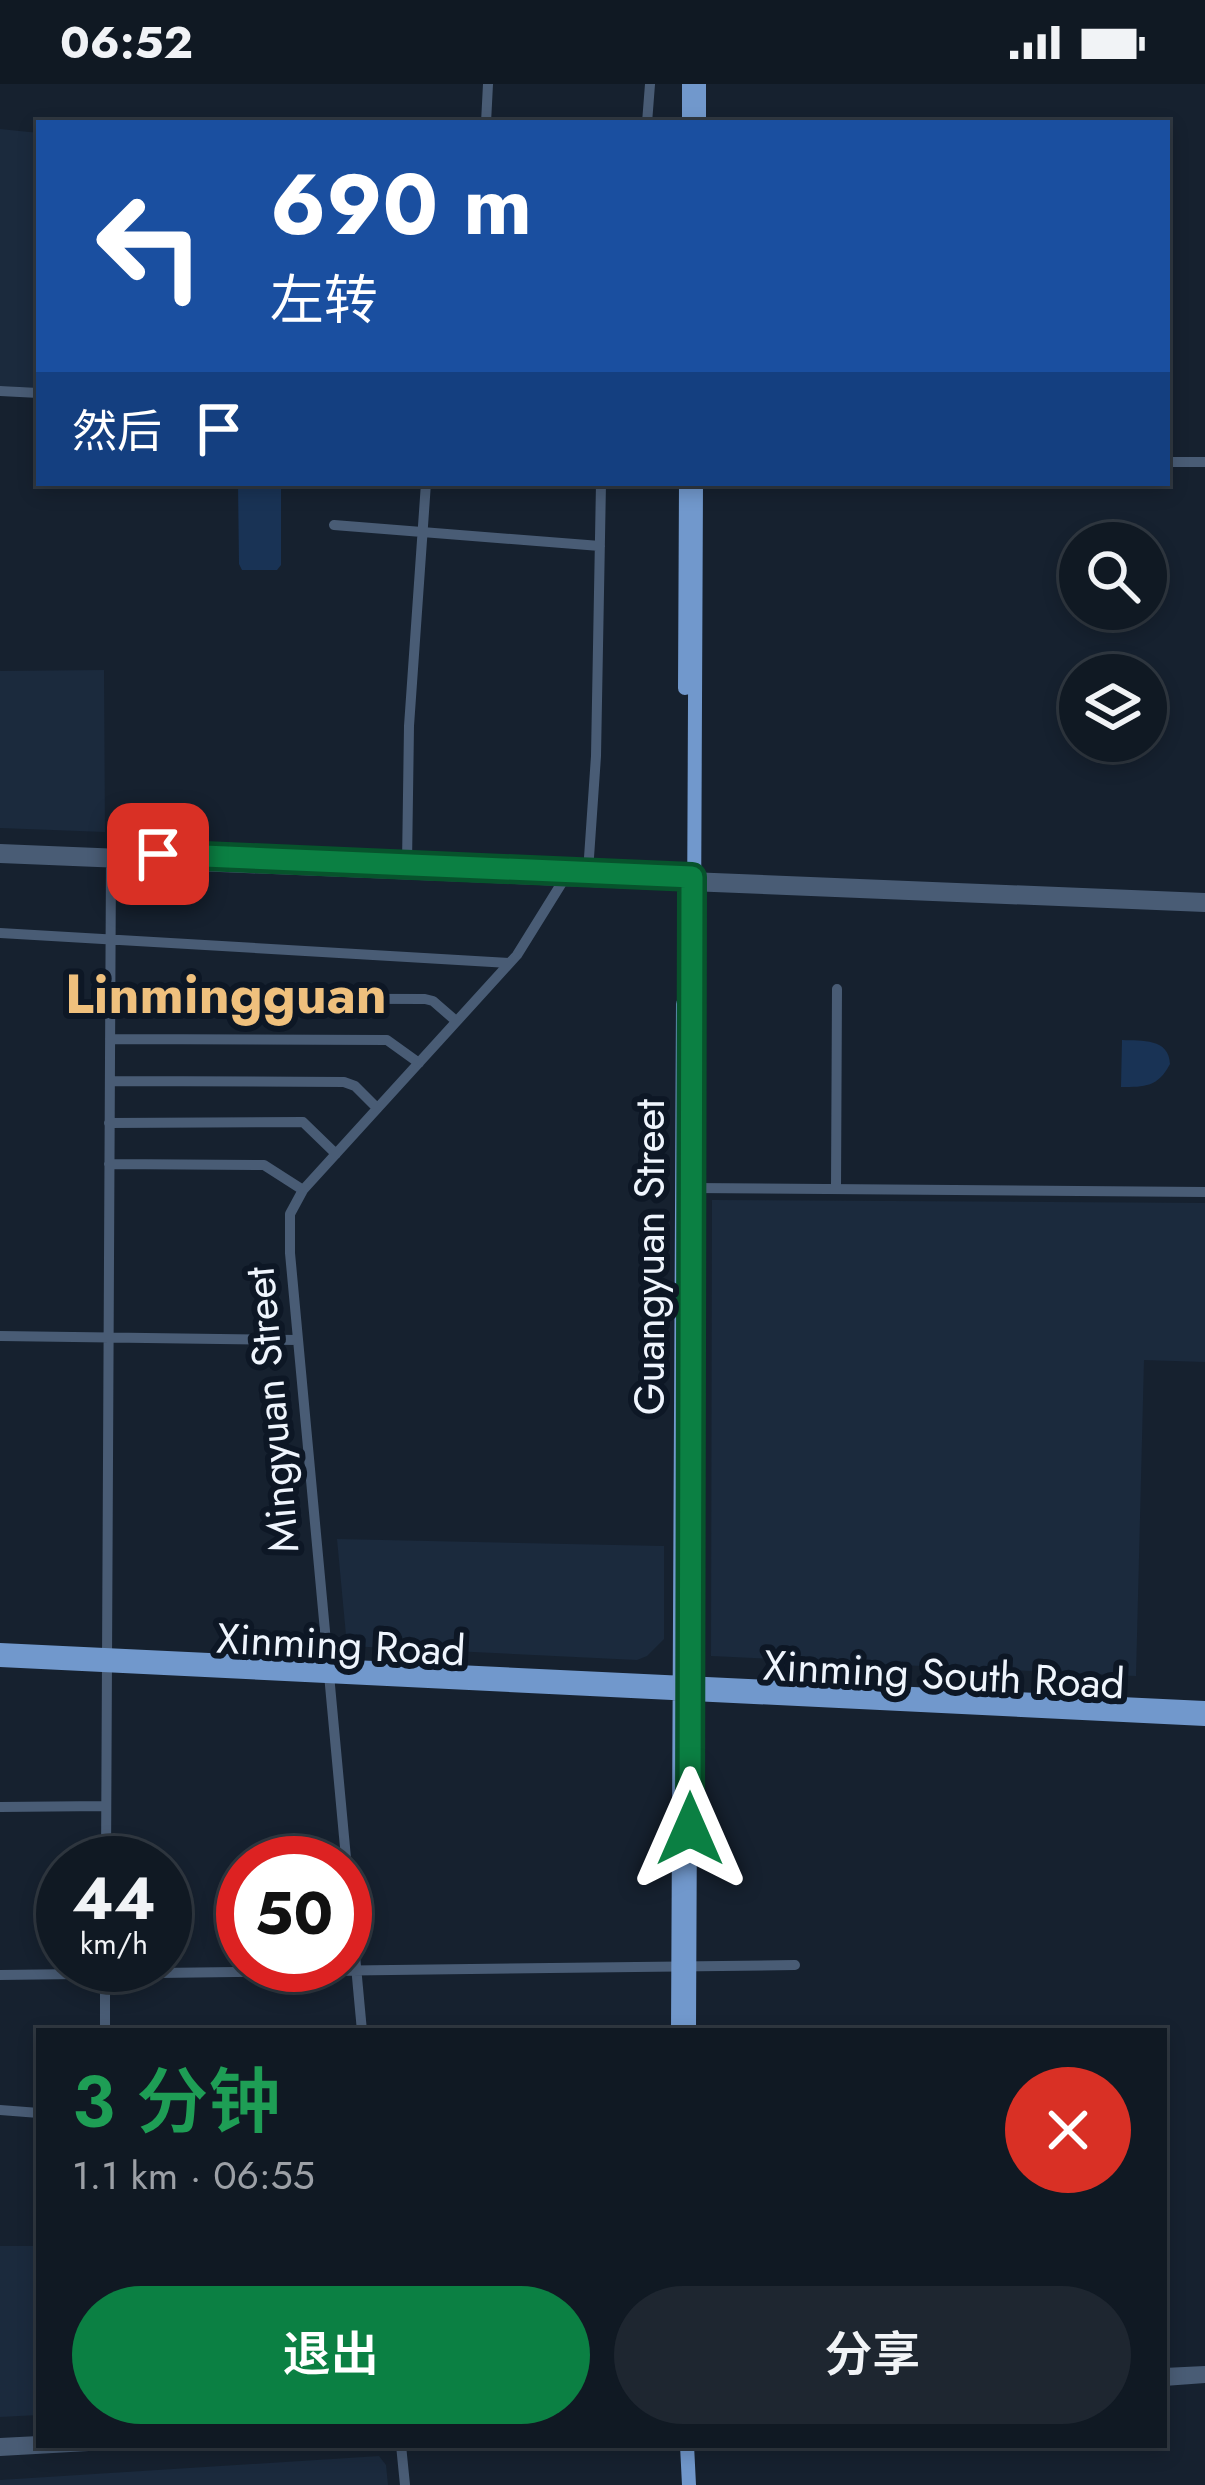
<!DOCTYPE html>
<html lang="zh">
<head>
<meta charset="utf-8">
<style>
  body { margin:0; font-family:Jost,"Noto Sans SC",sans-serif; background:#1e2630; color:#f1f3f6; height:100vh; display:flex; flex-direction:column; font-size:45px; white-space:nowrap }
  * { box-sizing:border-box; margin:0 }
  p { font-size:39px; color:#9ca0a6 }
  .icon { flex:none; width:66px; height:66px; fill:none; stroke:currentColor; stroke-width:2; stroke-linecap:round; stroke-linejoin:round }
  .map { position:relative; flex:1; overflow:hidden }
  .side { position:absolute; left:36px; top:1944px; width:1131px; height:420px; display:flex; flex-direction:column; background:#101923; border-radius:0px; box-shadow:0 6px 18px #0003,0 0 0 3px #303841 }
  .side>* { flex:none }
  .top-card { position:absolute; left:36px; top:36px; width:1134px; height:366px; border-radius:0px; box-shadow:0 6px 18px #0003,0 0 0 3px #303841; background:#1a4fa0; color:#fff; overflow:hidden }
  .controls { position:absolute; left:1059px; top:438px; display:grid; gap:24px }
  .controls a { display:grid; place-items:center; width:108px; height:108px; border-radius:50%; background:#101923; box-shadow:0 6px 18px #0003,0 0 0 3px #303841; font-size:60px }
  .speed { position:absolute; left:36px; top:1752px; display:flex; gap:24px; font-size:60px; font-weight:700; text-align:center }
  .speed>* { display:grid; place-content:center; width:156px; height:156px; border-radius:50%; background:#101923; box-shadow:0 6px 18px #0003,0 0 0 3px #303841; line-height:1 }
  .speed small { font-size:30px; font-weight:400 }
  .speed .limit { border:18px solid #d22; background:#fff; color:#111 }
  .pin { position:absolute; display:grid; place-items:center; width:102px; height:102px; color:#fff; margin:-51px; border-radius:24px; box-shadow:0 6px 18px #0006 }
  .me { position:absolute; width:132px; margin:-66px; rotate:0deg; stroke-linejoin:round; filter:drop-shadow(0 0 9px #0008) }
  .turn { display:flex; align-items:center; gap:42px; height:252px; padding:0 36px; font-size:54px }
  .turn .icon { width:156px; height:156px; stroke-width:2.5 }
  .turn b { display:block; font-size:84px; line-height:102px }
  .then { display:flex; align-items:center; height:114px; padding:0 36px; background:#0003; gap:24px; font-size:45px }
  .round { display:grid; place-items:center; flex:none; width:126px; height:126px; border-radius:63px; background:#1e2630 }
  .overview { display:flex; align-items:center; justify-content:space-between; height:204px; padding:0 36px }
  h1 { font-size:72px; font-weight:600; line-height:90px; color:#1e9e55 }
  .action { display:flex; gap:24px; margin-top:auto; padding:24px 36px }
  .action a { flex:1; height:138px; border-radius:72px; background:#0b8043; color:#fff; font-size:48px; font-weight:600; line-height:138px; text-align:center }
  .action a+a { background:#1e2630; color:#f1f3f6 }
  .status { display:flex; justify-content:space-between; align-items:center; height:84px; padding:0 60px; background:#101923; direction:ltr }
  .status svg { height:33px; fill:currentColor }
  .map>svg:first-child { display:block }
  .built { fill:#1b2a3d }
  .green { fill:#193355 }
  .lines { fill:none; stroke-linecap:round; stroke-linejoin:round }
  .minor { stroke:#495c75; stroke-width:10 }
  .major { stroke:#7198cc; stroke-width:14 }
  .route-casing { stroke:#07532c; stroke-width:30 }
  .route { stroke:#0b8043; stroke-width:21 }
  .labels { text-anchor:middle; stroke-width:12; stroke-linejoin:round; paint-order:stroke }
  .street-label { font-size:42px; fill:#eff5fd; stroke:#0d1725 }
  .district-label { font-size:54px; font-weight:bold; fill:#efc07d; stroke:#0d1725 }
</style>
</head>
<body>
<div class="status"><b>06:52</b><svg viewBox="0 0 49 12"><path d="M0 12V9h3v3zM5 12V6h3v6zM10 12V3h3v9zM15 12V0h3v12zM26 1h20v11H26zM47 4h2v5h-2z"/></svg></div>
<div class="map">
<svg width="1205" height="2401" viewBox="0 0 1205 2401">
  <rect width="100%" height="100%" fill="#16212f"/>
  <path class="built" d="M0 45 39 49V304L0 302Z
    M104 586 105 748 0 744V587Z
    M712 1116 1205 1119V1278L1144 1276 1136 1592 711 1572Z
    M337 1455 664 1462V1555L647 1572 637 1576 347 1562Z
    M37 2118 39 2331 0 2333V2162H37Z
    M379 2372 386 2381 388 2401H0V2396Z"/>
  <path class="green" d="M238 399H281V481L277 486H242L239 480Z
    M1122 956C1142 957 1169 954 1170 980 1158 1003 1145 1003 1121 1003Z"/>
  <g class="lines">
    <path class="minor" d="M486 39 488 0
      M647 39 650 0
      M0 307 39 309
      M1167 378H1205
      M334 441 600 462
      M0 765 1205 814
      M0 774 1205 823
      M407 780 409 642 426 399
      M588 788 596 672 601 399
      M0 849 509 879
      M110 914 425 915 433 917 456 937
      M110 955 387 956 419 979
      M110 997 344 998 355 1002 377 1024
      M109 1039 303 1038 336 1070
      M109 1080 264 1081 303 1106
      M692 1104 1205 1108
      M836 1105 837 905
      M0 1252 298 1256
      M0 1723 106 1722
      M106 1779 111 774
      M0 1891 795 1881
      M105 1947V1881
      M362 1947 290 1169V1130L303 1106 517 871 563 797
      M0 2026 39 2029
      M1164 2289 1205 2287
      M1164 2297 1205 2294
      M0 2359 39 2357
      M401 2361 405 2401
      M0 2367 106 2361"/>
    <path class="major" d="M689 39V0
      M699 39V0
      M685 604 686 399
      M0 1566 1205 1624
      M0 1576 1205 1635
      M678 1947 683 920
      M689 1947 696 399
      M687 2361 689 2401"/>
  </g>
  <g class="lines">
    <g class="route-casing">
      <path id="route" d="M158 770 692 793 690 1745"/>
    </g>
    <use href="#route" class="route"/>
  </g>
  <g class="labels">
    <g class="street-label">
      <text transform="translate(649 1173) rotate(-90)" y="15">Guangyuan Street</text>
      <text transform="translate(271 1326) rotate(-95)" y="15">Mingyuan Street</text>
      <text transform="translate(341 1560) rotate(3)" y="15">Xinming Road</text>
      <text transform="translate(944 1590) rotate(3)" y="15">Xinming South Road</text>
    </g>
    <g class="district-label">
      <text x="226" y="929">Linmingguan</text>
    </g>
  </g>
</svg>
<div class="controls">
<a><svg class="icon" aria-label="search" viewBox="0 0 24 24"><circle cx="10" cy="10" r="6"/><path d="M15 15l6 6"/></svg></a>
<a><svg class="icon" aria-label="layers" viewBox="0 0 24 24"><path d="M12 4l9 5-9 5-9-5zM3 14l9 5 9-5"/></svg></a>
</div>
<div class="speed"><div>44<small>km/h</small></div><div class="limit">50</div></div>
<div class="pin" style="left:158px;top:770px;background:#d93025"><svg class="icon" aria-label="arrive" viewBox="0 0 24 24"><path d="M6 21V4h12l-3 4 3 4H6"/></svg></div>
<svg class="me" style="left:690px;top:1745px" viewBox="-20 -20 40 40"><path d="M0-17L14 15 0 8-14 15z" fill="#0b8043" stroke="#fff" stroke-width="4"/></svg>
<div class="top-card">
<div class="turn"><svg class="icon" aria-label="left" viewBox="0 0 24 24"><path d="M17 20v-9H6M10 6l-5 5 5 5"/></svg><div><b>690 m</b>左转</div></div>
<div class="then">然后<svg class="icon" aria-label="arrive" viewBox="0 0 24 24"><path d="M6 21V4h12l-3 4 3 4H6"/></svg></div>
</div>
<section class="side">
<div class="overview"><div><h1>3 分钟</h1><p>1.1 km · 06:55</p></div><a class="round" style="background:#d93025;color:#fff"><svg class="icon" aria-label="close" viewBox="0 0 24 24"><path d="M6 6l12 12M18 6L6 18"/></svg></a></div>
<div class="action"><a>退出</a><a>分享</a></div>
</section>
</div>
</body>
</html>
